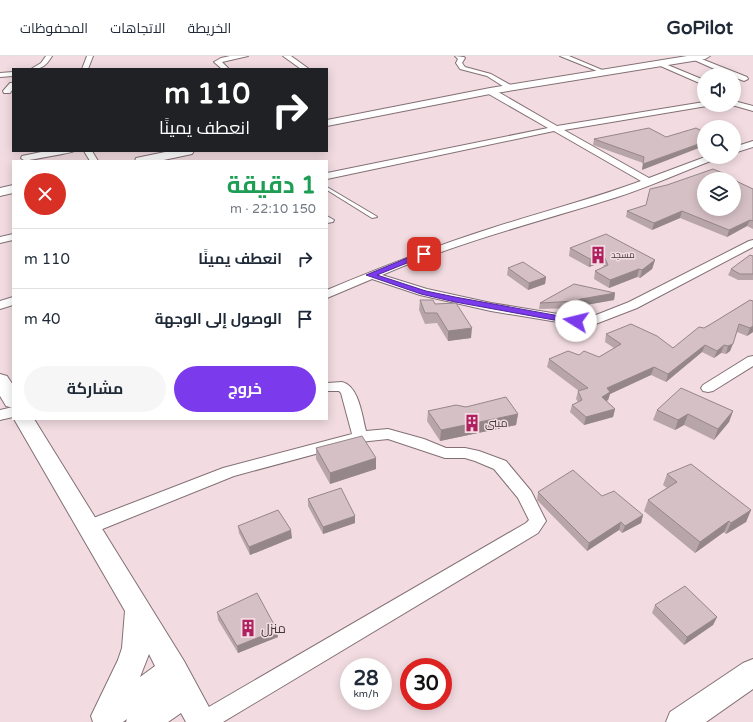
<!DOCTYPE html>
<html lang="ar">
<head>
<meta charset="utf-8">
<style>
  body { margin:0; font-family:"Varela Round",Cairo,sans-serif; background:#f6f6f7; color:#1f2937; direction:rtl; height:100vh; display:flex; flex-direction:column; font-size:15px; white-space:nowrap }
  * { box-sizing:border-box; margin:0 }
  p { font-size:13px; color:#747a83 }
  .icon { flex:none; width:22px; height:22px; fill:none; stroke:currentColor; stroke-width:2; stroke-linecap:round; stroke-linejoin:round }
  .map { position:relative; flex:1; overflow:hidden; direction:ltr }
  .sheet { position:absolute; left:12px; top:104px; width:316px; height:260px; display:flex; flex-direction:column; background:#fff; border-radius:0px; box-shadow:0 2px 10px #0003; direction:rtl }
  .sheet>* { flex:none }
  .top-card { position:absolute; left:12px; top:12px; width:316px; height:84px; border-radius:0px; box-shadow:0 2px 10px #0003; direction:rtl; background:#202124; color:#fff; overflow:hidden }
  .buttons { position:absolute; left:697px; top:12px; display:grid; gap:8px }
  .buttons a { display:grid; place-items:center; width:44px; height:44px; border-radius:50%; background:#fff; box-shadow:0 2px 10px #0003; font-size:20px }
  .speed { position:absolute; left:340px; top:602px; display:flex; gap:8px; font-size:20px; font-weight:700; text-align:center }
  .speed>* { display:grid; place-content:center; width:52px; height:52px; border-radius:50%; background:#fff; box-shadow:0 2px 10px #0003; line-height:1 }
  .speed small { font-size:10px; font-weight:400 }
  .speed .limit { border:6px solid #d22; background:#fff; color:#111 }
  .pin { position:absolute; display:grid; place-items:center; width:34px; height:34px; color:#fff; margin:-17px; border-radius:8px; box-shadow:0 2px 6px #0006 }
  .me { position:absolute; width:44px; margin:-22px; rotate:279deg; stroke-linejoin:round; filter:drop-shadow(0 0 3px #0008) }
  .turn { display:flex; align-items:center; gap:14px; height:84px; padding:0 12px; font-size:18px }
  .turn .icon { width:52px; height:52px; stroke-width:2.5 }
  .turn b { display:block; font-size:28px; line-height:34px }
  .round { display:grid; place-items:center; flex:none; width:42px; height:42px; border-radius:21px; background:#f6f6f7 }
  .headline { display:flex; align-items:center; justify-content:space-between; height:68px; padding:0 12px }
  h1 { font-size:24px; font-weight:700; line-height:30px; color:#1e9e55 }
  .button { display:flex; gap:8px; margin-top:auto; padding:8px 12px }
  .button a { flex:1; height:46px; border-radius:24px; background:#7c3aed; color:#fff; font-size:16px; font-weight:700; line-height:46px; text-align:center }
  .button a+a { background:#f6f6f7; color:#1f2937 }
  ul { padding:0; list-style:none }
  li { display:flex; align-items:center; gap:12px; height:60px; padding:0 12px; border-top:1px solid #e0e1e3 }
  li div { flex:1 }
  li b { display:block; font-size:15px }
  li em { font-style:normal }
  header { display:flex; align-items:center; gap:24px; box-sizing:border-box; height:56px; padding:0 20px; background:#fff; border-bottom:1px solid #e0e1e3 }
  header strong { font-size:19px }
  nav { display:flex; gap:22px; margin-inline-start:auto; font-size:14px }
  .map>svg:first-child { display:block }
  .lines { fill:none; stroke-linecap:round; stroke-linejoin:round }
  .lane-casing { stroke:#837075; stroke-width:2 }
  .street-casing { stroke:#837075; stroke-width:2 }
  .secondary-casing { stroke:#837075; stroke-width:2 }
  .lane { fill:#fff; fill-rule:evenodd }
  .street { fill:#fff; fill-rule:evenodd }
  .secondary { fill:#fff; fill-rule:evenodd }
  .wall { fill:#b7a5a9 }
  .shaded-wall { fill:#95868a }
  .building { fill:#d5c0c5; stroke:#95868a }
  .route { fill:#7c3aed; stroke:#51269a }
  .labels { text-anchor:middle; stroke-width:3; stroke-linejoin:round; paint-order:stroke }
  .far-poi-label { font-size:9px; fill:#40383a; stroke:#f2dce2; text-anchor:start }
  .poi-label { font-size:11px; fill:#40383a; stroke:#f2dce2; text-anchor:start }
  .near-poi-label { font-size:13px; fill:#40383a; stroke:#f2dce2; text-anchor:start }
</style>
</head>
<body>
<header>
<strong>GoPilot</strong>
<nav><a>الخريطة</a><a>الاتجاهات</a><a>المحفوظات</a></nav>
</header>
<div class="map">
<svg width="753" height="666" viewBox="0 0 753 666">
  <rect width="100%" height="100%" fill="#f2dce2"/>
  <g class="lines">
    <g class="lane-casing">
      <path id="lane" d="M327 131 376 160 377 161 372 162 327 134Z"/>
    </g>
    <g class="street-casing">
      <path id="street" d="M46 0H52C46 10 42 13 31 13L41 7Z
        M87 0H93L88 13H82Z
        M230 0H248L222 6 229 13H222L214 6 221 2Z
        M283 0H291L309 13H301Z
        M455 0 464 1 465 2 462 7 465 11 491 18 516 32 515 34H509L487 20 460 13 456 7 458 3Z
        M560 0H569L607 16 602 17Z
        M694 0 747 21 748 23 744 25 734 21V19H728L692 3 691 2Z
        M658 5 704 24V29L656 8 655 7Z
        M13 16V20L0 21V17Z
        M10 27H13V33L10 37H4L3 35Z
        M487 33H493L557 70 704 46V49L707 50 564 74 649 122 705 101H717L716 103C681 116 647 132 611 143 534 167 456 187 382 219L427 233 491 247 576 261H591L629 246 749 185 753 184V191L637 252 593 269H576L491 255 420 239 372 223 327 242V234C382 211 435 190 492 172 542 156 592 143 641 125L554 75 327 123V117L548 72 487 37Z
        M734 45 753 50V55L732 49H734Z
        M753 85V91L734 97V91Z
        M46 95H74C72 97 32 103 25 105L21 102 22 100Z
        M84 95H92L98 105H90Z
        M327 160 334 164 333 166 327 167Z
        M13 178V184L0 187V181Z
        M13 241V249L0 253V245Z
        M753 300V310L713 335 708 336 703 335 701 332 703 329 748 301Z
        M342 326C359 330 362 360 366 375L388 373 424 383 446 392H465L479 395 506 405 531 435 546 465 538 477 223 666H192L195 659 526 467 529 464 518 442 494 413 475 405 465 402H445L388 383 360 386 234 420 95 476 89 478 83 476 80 471 83 466 223 412 352 378 341 337 339 335H327V327Z
        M13 351V361L0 364V354Z"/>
    </g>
    <g class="secondary-casing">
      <path id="secondary" d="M687 0H710L705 3 490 38 327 70V64L490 32Z
        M170 95H194L192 98 159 105H135L136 102Z
        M13 129V137L0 140V132Z
        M0 318 7 320 13 329V352L6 350 0 340Z
        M14 363H34L184 605 217 666H186L181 657 168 666H126L127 663 123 666H93L91 660 118 604 122 592 125 555ZM149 598 155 610 140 621Z
        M753 603V633L706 666H666L670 656 743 607Z"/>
    </g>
    <use href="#lane" class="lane"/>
    <use href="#street" class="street"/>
    <use href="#secondary" class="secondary"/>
  </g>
  <path class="wall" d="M666 81 642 114 643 107 593 89 594 83Z
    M730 122 753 133V173L747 170 727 181 680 162 652 174 626 161 627 155Z
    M570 192 655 204 652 213 640 222 637 221 609 232 594 223 595 215 604 211 602 206 589 211 569 200Z
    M753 200V224H738L728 219 731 213Z
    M508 212 546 221 545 228 528 234 507 219Z
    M615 237 614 244 580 250 576 252 539 253 540 247Z
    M420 244 435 248 471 282 448 285 437 267 425 268 419 254Z
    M750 244 753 276 747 280 737 276 730 295 726 298 721 297 714 302 702 296 666 326 651 319 610 338 608 344 606 345 615 353 613 361 584 369 570 356 572 349 578 346 576 343 578 335H579L547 311 549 303 579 299 599 301 614 292 605 286 606 278 673 292 704 272 711 268Z
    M466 351 518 358 516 369 440 385 427 365 428 355Z
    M657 354 733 355 729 366 714 384 684 369 675 374 653 364Z
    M316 392 376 402V413L330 428 316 403Z
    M667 418 751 454 746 466 726 478 724 476 695 497 644 455 648 444 667 432 663 429Z
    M538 436 602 440 643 459 641 467 622 477 619 474 587 495 537 444Z
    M308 443 355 460V467L323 478 308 450Z
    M238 470 292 482 250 499 239 477Z
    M655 549 717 561 713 569 684 589 652 557Z
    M217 556 278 581 238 597 218 564Z"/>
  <path class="shaded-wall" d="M704 86V90L642 114 643 108Z
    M682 155 680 162 652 174 654 167Z
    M750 164 747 170 727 181 729 174Z
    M603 198 602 206 589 211 590 203Z
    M655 204 652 213 640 222 642 214Z
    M639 213 637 221 609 232 610 224Z
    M546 221 545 228 528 234 529 227Z
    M615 237 614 244 580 250 576 252 577 245 581 243Z
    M753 270V276L747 280 750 272Z
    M472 272 471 282 448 285V275Z
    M733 288 730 295 726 298 728 290Z
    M705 289 702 296 666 326 668 318Z
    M724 289 721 297 714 302 717 295Z
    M654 311 651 319 610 338 608 344 600 349 602 341 607 332Z
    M615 353 613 361 584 369 586 361Z
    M733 355 729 366 714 384 718 373Z
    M518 358 516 369 440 385 441 374Z
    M688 358 684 369 675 374 678 364Z
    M376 402V413L330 428V417Z
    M751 454 746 466 726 478 731 467Z
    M643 459 641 467 622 477 625 470Z
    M355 460V467L323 478V471Z
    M729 465 724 476 695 497 700 486Z
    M621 466 619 474 587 495 589 487Z
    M291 474 292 482 250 499 249 491Z
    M717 561 713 569 684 589 687 581Z
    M277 574 278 581 238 597 237 590Z"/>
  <path class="building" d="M649 72 666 81 696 72 704 76V86L643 108 644 101 594 83Z
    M713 113 730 120 727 121 731 123H704V153H734V124L753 133V165L750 164 729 174 682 155 654 167 627 155 646 149 650 133 667 129Z
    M606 178 655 204 642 214 639 213 610 224 595 215 608 209 603 198 590 203 570 192Z
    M750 199 753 200V218H740L731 213Z
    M523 206 546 221 529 227 508 212Z
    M574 228 615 237 581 243 577 245 540 247Z
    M420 244H433L435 248 456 247 472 272 448 275 437 257H425Z
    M750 244 753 245V270L750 272 739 268 733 288 728 290 724 289 717 295 705 289 668 318 654 311 607 332 610 336 602 341 615 353 586 361 572 349 582 344 578 335 588 332 549 303 568 295 579 299 584 295 599 301 621 288 606 278 631 268 657 280 673 292 699 271 704 272 711 268Z
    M681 332 733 355 718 373 688 358 678 364 657 354Z
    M506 341 518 358 441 374 428 355 456 349 466 351Z
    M362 380 376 402 330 417 316 392Z
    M691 408 751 454 731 467 729 465 700 486 648 444 677 426 667 418Z
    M573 414 602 440 614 435 643 459 625 470 621 466 589 487 538 436Z
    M341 432 355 460 323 471 308 443Z
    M278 454 291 474 249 491 238 470Z
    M685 530 717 561 687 581 655 549Z
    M257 537 277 574 237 590 217 556Z"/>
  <path class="route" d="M424 195 427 196V199L377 219 426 235 455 241 576 263 580 265 576 268 455 246 421 238 366 219Z"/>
  <defs>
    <g id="building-bare" transform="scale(1.38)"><path d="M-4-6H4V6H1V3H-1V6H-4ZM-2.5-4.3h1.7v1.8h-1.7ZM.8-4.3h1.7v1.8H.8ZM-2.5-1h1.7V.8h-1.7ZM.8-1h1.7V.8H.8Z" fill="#ae215e" stroke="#f2dce2" stroke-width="2.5" paint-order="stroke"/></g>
  </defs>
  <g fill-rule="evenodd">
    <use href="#building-bare" x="598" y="199"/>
    <use href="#building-bare" x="472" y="367"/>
    <use href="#building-bare" x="248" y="572"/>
  </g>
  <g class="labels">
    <g class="far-poi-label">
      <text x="611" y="202">مسجد</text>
    </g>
    <g class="poi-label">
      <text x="485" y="371">مبنى</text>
    </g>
    <g class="near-poi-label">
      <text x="261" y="577">منزل</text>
    </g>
  </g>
</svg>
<div class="buttons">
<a><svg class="icon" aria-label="sound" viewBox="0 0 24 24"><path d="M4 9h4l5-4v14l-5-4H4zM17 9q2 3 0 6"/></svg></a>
<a><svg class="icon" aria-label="search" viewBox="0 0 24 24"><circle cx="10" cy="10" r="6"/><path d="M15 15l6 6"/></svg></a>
<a><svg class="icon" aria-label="layers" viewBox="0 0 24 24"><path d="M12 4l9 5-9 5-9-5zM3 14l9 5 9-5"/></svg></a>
</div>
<div class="speed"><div>28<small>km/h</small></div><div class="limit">30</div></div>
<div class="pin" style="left:424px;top:198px;background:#d93025"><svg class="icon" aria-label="arrive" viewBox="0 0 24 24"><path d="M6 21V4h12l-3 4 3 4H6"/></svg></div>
<svg class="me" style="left:576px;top:265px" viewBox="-20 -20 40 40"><circle r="19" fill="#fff"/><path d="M0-13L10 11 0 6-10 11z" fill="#7c3aed"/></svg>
<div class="top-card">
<div class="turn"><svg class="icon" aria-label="right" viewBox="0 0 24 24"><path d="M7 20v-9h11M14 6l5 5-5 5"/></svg><div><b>110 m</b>انعطف يمينًا</div></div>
</div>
<section class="sheet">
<div class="headline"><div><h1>1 دقيقة</h1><p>150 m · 22:10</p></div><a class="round" style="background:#d93025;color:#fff"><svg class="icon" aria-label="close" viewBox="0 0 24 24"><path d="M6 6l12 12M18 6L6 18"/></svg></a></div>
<ul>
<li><svg class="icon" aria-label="right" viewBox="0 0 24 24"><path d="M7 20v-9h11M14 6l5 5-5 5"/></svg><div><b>انعطف يمينًا</b></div><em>110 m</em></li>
<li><svg class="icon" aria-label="arrive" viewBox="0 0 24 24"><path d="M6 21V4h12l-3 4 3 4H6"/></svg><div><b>الوصول إلى الوجهة</b></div><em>40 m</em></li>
</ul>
<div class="button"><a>خروج</a><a>مشاركة</a></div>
</section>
</div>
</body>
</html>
